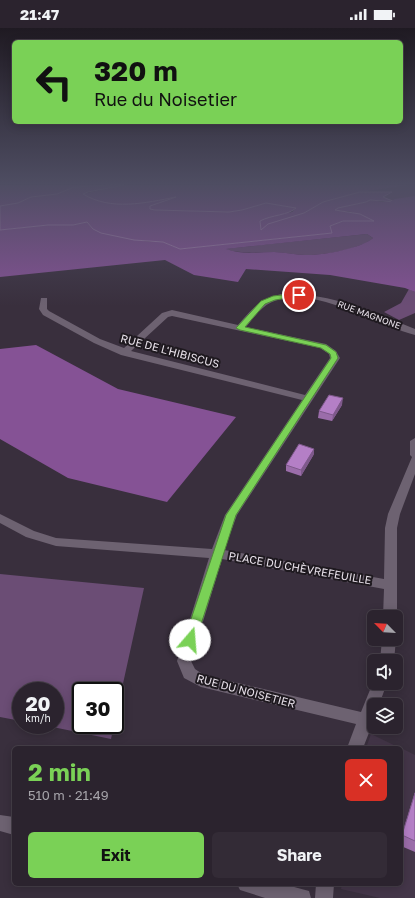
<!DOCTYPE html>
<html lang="en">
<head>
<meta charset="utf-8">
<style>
  body { margin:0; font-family:"Golos Text",sans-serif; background:#332b36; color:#f1f3f6; height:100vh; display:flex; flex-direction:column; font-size:15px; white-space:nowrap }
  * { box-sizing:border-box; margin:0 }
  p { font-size:13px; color:#a6a4aa }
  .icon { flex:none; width:22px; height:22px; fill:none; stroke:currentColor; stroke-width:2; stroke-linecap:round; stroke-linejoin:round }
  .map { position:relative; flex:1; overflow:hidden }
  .sheet { position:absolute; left:12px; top:718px; width:391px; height:140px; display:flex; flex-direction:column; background:#2b232e; border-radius:6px; box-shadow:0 2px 10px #0003,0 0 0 1px #47404a }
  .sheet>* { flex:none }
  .guide { position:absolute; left:12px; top:12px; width:391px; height:84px; border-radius:6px; box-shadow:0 2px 10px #0003,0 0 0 1px #47404a; background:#7ad156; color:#111; overflow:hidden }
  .needle { width:26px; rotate:294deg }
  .fabs { position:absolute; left:367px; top:582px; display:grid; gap:8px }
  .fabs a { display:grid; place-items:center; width:36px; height:36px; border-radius:6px; background:#2b232e; box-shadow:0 2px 10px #0003,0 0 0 1px #47404a; font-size:20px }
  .speed { position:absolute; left:12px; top:654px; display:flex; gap:8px; font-size:20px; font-weight:700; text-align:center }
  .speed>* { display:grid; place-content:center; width:52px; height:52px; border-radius:50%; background:#2b232e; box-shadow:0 2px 10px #0003,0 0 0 1px #47404a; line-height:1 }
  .speed small { font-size:10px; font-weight:400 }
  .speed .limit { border:2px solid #111; border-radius:6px; background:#fff; color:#111 }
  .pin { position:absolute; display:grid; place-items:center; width:34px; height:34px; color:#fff; margin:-17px; border:2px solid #fff; border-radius:50%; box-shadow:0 1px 4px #0007 }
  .me { position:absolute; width:44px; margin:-22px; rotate:18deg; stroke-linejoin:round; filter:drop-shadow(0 0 3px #0008) }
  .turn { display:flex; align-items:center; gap:14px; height:84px; padding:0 16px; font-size:18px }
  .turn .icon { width:52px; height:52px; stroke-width:2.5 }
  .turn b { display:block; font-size:28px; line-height:34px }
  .round { display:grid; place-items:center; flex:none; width:42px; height:42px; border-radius:6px; background:#332b36 }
  .summary { display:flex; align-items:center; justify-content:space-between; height:68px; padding:0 16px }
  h1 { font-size:24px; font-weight:700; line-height:30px; color:#7ad156 }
  .primary-button { display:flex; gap:8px; margin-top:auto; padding:8px 16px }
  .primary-button a { flex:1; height:46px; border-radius:6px; background:#7ad156; color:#111; font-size:16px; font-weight:700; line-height:46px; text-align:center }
  .primary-button a+a { background:#332b36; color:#f1f3f6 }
  .status { display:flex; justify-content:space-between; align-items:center; height:28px; padding:0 20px; background:#2b232e; direction:ltr }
  .status svg { height:11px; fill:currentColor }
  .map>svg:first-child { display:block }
  .built { fill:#443649 }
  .green { fill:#6b4d75 }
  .forest { fill:#855295; fill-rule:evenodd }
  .water { fill:#875497; stroke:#a47eb0 }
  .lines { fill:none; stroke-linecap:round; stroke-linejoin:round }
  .river { fill:#875497; fill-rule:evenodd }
  .minor { fill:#6d6271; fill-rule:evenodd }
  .wall { fill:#9b6daa }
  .shaded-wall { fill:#7e598b }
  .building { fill:#b47fc6; stroke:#7e598b }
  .route { fill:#7ad156; stroke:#4f8838 }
  .labels { text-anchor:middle; stroke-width:4; stroke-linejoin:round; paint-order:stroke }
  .far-street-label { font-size:9px; fill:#e8e1ea; stroke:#1e191f }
  .street-label { font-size:11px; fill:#e8e1ea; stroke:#1e191f }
</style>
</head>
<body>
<div class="status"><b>21:47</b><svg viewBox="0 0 49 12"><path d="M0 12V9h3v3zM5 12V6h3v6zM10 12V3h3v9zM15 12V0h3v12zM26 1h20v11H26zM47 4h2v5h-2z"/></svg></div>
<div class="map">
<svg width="415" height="870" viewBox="0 0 415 870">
  <rect width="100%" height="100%" fill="#392f3d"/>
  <path class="built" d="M371 706 400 720H366Z
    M401 720 415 727V870H380L341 861 342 856H401Z"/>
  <path class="green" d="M398 157H415V171L395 174 383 169 391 165 360 164Z
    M367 206 373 210C361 221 321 228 305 227 294 227 284 224 274 224 256 224 241 226 224 221Z
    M409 261 415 264V285L399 292 384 284 401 275Z
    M0 546 144 560 115 692V663H81V697H114L111 711 43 697H55V663H21V693L0 689Z"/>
  <path class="forest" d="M0 157H111L74 159 57 166 31 169 18 175 0 178Z
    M124 157H409L360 164 323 174 304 185 261 203 259 193 268 188 292 184 296 180 266 175 242 182 229 184 155 182 150 181 149 178 172 170C148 175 121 180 96 173 92 172 87 169 82 166Z
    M415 171V264L405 260 330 247 246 241 238 254 194 247 165 232 0 249V202L48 197H73L87 194 93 201 143 213 163 214 180 221 331 205 330 198 343 193H373L351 184 334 182 338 180 366 174 370 172 384 174ZM367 206 373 210C362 220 321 228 305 227 295 227 285 224 274 224 257 224 242 227 226 221Z
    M36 317 118 361 236 389 167 474 68 450 0 411V321Z"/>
  <path class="water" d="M111 157H124L88 164 83 166C111 183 145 175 176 169L150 178V181L155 182 229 184 242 182 266 175 296 180C289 187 271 187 260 193L261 202 268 196 304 185 323 174 360 164H392L383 169 395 174 370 172 366 174 338 180 335 182 360 186 374 193H343L330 198 332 205 180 221 163 214 134 212 101 205 93 201 87 194 73 197H48L0 202V178L18 175 31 169 57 166 74 159Z"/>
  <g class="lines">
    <path class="river" d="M415 168V174L395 177 390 174 395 171Z"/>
    <path class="minor" d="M285 265C331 266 373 284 415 301V307C378 297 310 255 272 274 261 279 254 289 246 299L326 316 336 323 340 330 237 487 224 522 384 551 385 500 388 486 412 429 410 427V413L415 410V446L400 486 397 500V589L396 591V589H383L384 561 222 531 191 633 195 641 204 647 361 684 374 652V655H387L379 677H374V692L363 720H347L356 696 201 659 184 650 177 633 209 530 56 518 26 509 0 495V486L34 503 56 510 212 521 225 487 302 372 121 327 94 315 43 287 39 281 41 270H47V281L49 283 100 311 124 320 162 285 172 282 238 297C255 278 260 271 285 265ZM172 288 320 320 329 326 330 330 305 367 131 323 168 289Z
      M382 611H396L394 633H380Z
      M0 787 14 789V807L0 803Z
      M237 856H283L309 863 311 870H265L240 862Z
      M316 856H334L333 870H315Z"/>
  </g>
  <path class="wall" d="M342 377 332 393 318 390 319 383Z
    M314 426 301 448 286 443V437Z
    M415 764V824L401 818V810Z"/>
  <path class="shaded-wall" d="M343 370 342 377 332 393 333 387Z
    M314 421V426L301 448V442Z"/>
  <path class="building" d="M329 367 343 370 333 387 319 383Z
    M299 416 314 421 301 442 286 437Z
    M415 765V813L402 807Z"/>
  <linearGradient id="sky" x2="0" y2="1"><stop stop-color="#1f1a22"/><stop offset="0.56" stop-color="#4e4d62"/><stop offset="1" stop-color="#4e4d62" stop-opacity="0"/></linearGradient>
  <rect width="415" height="278" fill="url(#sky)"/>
  <path class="route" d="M299 265 302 267 301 268 275 272 265 276 245 299 326 317 336 324 338 330 236 487 196 612 194 615 190 616 186 615 184 612 226 487 331 330 330 326 321 320 240 302 236 300 261 273 273 268Z"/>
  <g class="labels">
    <g class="far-street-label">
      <text transform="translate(369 287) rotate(20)" y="3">RUE MAGNONE</text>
    </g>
    <g class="street-label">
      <text transform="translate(170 323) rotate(15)" y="4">RUE DE L'HIBISCUS</text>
      <text transform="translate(300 540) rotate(10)" y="4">PLACE DU CHÈVREFEUILLE</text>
      <text transform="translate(246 663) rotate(15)" y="4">RUE DU NOISETIER</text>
    </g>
  </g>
</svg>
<div class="fabs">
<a><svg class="needle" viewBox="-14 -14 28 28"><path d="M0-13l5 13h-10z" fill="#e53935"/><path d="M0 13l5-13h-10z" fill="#a6a4aa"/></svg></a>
<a><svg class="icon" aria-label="sound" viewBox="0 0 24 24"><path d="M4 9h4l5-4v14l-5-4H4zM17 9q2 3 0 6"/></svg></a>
<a><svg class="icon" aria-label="layers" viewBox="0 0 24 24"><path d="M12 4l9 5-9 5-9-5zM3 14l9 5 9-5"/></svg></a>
</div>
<div class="speed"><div>20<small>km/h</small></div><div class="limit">30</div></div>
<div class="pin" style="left:299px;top:267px;background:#d93025"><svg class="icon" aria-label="arrive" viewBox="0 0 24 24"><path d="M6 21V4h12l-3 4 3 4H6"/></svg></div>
<svg class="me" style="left:190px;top:612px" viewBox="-20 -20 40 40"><circle r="19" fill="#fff"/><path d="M0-13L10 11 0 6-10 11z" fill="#7ad156"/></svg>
<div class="guide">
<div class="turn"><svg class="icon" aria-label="left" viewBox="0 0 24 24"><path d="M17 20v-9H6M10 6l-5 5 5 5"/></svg><div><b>320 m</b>Rue du Noisetier</div></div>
</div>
<section class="sheet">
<div class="summary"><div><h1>2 min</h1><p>510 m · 21:49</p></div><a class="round" style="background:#d93025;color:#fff"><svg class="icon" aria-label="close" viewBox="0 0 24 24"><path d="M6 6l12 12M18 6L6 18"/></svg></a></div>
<div class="primary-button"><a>Exit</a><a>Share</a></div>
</section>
</div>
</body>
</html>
